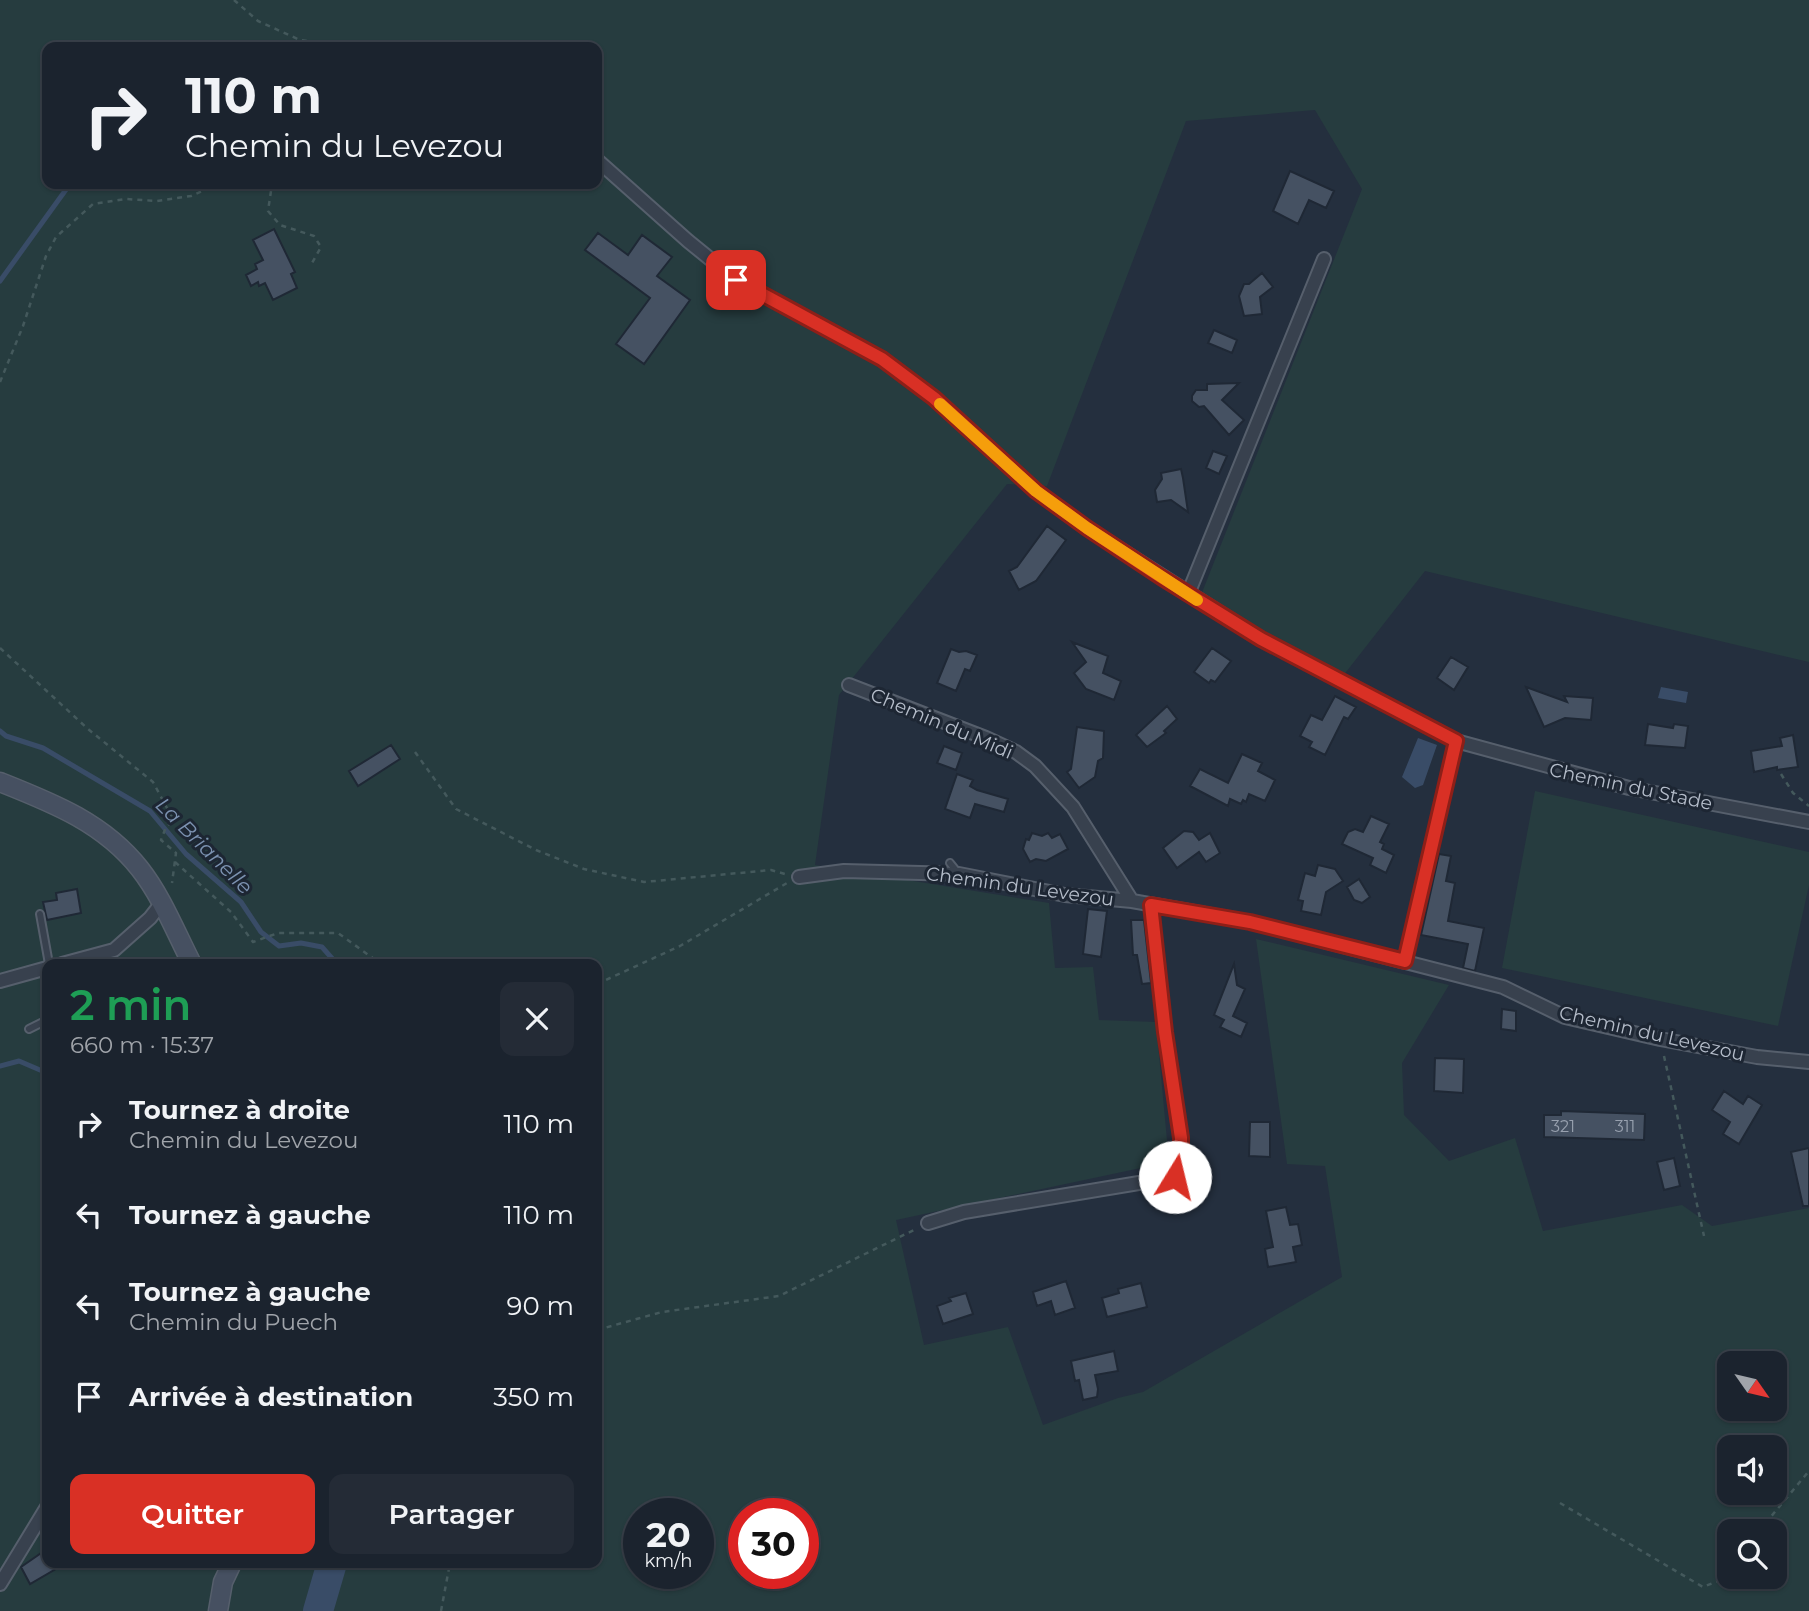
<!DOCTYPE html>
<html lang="fr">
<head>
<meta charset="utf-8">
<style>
  body { margin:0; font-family:Montserrat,sans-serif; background:#242b36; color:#f1f3f6; height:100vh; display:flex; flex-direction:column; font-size:26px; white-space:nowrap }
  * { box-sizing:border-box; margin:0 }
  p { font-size:23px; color:#a0a4aa }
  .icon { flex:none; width:38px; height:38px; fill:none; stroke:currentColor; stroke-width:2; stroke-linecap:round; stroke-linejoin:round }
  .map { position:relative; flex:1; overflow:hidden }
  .panel { position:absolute; left:42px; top:959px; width:560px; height:609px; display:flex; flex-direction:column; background:#1b232e; border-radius:14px; box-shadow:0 2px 5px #0004,0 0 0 2px #39404a }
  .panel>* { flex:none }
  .banner { position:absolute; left:42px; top:42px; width:560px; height:147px; border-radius:14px; box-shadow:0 2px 5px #0004,0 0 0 2px #39404a; background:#1b232e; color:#f1f3f6; overflow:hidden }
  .needle { width:46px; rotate:124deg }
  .buttons { position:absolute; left:1717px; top:1351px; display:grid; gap:14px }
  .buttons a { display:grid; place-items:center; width:70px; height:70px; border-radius:14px; background:#1b232e; box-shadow:0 2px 5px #0004,0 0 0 2px #39404a; font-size:35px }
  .speed { position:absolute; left:623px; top:1498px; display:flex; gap:14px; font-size:35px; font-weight:700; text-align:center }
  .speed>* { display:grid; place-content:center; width:91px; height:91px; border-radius:50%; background:#1b232e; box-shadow:0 2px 5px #0004,0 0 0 2px #39404a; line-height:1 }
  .speed small { font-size:18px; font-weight:400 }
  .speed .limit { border:10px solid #d22; background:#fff; color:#111 }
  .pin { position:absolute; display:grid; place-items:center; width:60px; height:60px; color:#fff; margin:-30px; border-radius:14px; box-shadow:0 4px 10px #0006 }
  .me { position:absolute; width:77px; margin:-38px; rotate:9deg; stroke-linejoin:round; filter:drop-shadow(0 0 5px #0008) }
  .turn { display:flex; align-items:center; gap:24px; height:147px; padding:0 28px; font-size:32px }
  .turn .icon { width:91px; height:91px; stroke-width:2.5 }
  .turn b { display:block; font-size:49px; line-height:60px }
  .round { display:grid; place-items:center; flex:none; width:74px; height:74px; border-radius:14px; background:#242b36 }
  .summary { display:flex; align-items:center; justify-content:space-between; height:119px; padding:0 28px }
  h1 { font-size:42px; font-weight:600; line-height:52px; color:#1e9e55 }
  .cta { display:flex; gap:14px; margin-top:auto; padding:14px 28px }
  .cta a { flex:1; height:80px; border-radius:14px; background:#d93025; color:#fff; font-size:28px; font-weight:600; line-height:80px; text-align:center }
  .cta a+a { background:#242b36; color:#f1f3f6 }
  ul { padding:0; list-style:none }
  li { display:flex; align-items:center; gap:21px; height:91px; padding:0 28px }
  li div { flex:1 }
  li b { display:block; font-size:26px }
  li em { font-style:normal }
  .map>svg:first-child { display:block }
  .green { fill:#263c3f; fill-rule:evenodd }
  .water { fill:#394c67 }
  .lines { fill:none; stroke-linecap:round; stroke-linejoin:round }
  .stream { stroke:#394c67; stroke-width:5 }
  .river { stroke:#394c67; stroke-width:30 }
  .building { fill:#455162; stroke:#1f2835; stroke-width:2 }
  .lane-casing { stroke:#565f6c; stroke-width:10 }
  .street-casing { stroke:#565f6c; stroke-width:16 }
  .secondary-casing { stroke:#565f6c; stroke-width:21 }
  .path { stroke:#44595c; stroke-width:2.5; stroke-dasharray:5 5; stroke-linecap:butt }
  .lane { stroke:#38414e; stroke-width:6 }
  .street { stroke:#38414e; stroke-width:12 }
  .secondary { stroke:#465061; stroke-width:18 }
  .route-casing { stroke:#8d1f18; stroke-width:18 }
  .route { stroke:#d93025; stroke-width:12 }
  .slow { stroke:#f59e0b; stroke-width:12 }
  .labels { text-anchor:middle; stroke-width:6; stroke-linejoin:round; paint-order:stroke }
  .number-label { font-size:16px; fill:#98a1af }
  .street-label { font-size:19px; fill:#b4bcc9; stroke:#1d2633 }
  .water-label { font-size:21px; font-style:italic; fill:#7c92b1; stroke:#1d2633 }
</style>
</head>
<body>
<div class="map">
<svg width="1809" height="1611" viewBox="0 0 1809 1611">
  <rect width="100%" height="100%" fill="#242f3e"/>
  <path class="green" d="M0 0H1809V662L1425 571 1343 676 1201 595 1362 189 1315 110 1186 121 1047 486 1007 484 839 695 815 865 1049 903 1055 968 1093 967 1099 1020 1156 1022 1169 1162 896 1220 924 1345 1008 1327 1043 1425 1118 1398 1143 1392 1342 1277 1325 1166 1287 1164 1256 939 1449 985 1402 1063 1404 1115 1449 1161 1515 1138 1543 1231 1682 1205 1712 1226 1809 1208V1611H0ZM47 47H597V184H47ZM47 964H597V1563H47ZM1729 1363H1774V1409H1729ZM1729 1447H1774V1493H1729ZM639 1514H698V1573H639ZM744 1514H803V1573H744ZM1729 1531H1774V1577H1729Z
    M1535 791 1809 852V885L1778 1026 1502 968Z"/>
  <path class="water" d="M1661 687 1688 692 1686 703 1658 698Z
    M1418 738 1437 745 1423 785 1415 788 1402 777Z"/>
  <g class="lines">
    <path class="stream" d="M0 281 70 184
      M0 731 6 736 43 748 150 811 186 854 241 902 261 932 279 946 301 943 322 947 337 964
      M0 1066 19 1061 47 1073"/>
    <path class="river" d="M318 1611 332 1563"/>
  </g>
  <path class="building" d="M1290 171 1334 191 1326 208 1309 200 1298 224 1273 211Z
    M274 229 295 272 291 274 297 288 273 300 265 283 259 286 258 282 251 286 246 275 257 269 255 264 263 260 253 240Z
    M598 233 628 255 642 235 672 257 657 276 690 300 644 364 616 344 650 298 585 250Z
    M1262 273 1273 287 1260 297 1262 314 1244 316 1239 296 1244 284H1249Z
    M1214 330 1237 340 1232 353 1208 343Z
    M1239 383 1222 400 1244 420 1229 435 1204 406 1199 407 1192 401V396L1196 390H1207V384Z
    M1213 451 1227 456 1219 474 1206 468Z
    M1181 469 1183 478 1188 512 1171 500 1157 502 1155 490 1162 479 1161 473Z
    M1047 526 1066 540 1036 581 1019 590 1009 571 1017 567Z
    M1072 642 1108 656 1103 673 1121 681 1114 700 1086 689 1074 673 1086 662Z
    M1212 648 1231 661 1215 682 1211 680 1209 683 1194 672Z
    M951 649 959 652 966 651 977 655 970 671 965 669 956 691 937 683Z
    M1451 657 1468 667 1454 690 1437 678Z
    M1526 687 1567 702 1564 696 1593 698 1591 720 1565 718 1544 727Z
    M1335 696 1356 707 1348 719 1344 717 1325 755 1309 747 1312 742 1300 736 1311 715 1322 720Z
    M1167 706 1177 719 1164 731 1166 733 1147 747 1136 735Z
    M1648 724 1673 728 1674 724 1688 726 1685 748 1645 745Z
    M1077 727 1104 731 1103 758 1098 761 1095 777 1079 788 1067 772 1071 769Z
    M1793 735 1798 767 1777 770V767L1754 772 1751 751 1782 746 1780 738Z
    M391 745 400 759 358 786 349 771Z
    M944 746 962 753 956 770 937 763Z
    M1242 754 1262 763 1258 771 1275 780 1265 801 1249 794 1246 802 1243 800 1241 804 1230 799 1228 806 1190 786 1200 769 1228 783Z
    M957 774 973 780 970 786 977 790 1008 799 1004 812 975 804 970 818 945 809Z
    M1371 816 1389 824 1380 842 1384 844 1382 849 1394 855 1386 873 1370 865 1373 858 1342 844 1348 832 1355 829 1363 832Z
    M1184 831 1193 832 1199 840 1210 833 1220 853 1206 862 1199 852 1177 868 1163 848Z
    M1032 833 1042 836 1048 833 1052 838 1060 834 1068 849 1046 861 1036 859 1030 862 1023 849 1026 839 1029 840Z
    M1439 854 1451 856 1446 881 1455 883 1448 921 1484 928 1475 971 1463 968 1468 944 1421 935Z
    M1318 865 1335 869 1343 881 1326 892 1321 915 1301 911 1303 901 1298 900 1305 873 1315 876Z
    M1359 879 1370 897 1362 903 1354 900 1347 887Z
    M77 889 81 913 47 920 43 902 57 900 56 893Z
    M1088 909 1107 911 1101 957 1083 954Z
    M1131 920H1144L1151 983 1142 984 1137 955H1133Z
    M1234 964 1237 985 1245 989 1233 1016 1247 1023 1241 1037 1220 1027 1224 1020 1214 1015Z
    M1502 1009 1516 1011V1031L1501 1029Z
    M1435 1058 1464 1059 1463 1093 1434 1091Z
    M1724 1091 1743 1104 1748 1096 1762 1105 1739 1144 1723 1134 1730 1122 1712 1110Z
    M1561 1111 1645 1114 1644 1140 1544 1137V1115H1561Z
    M1250 1122H1270V1157L1249 1156Z
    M1809 1148V1206H1803L1791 1152Z
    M1674 1158 1680 1186 1664 1190 1657 1162Z
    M1286 1207 1290 1225 1298 1224 1302 1245 1293 1247 1296 1262 1268 1267 1265 1249 1273 1247 1266 1211Z
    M1066 1281 1075 1308 1055 1315 1051 1301 1037 1306 1033 1292Z
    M1141 1283 1147 1307 1107 1317 1102 1298 1119 1293 1118 1289Z
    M966 1293 973 1314 943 1324 937 1306 951 1301 949 1298Z
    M1114 1351 1118 1371 1095 1375 1098 1389 1097 1397 1083 1400 1079 1380 1075 1381 1071 1361Z
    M47 1549V1563H66L30 1584 21 1567Z"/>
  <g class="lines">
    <g class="lane-casing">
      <path id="lane" d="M950 863 958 873
        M40 914 49 964
        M29 1029 47 1020"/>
    </g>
    <g class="street-casing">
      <path id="street" d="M597 160 688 241 736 280 882 359 934 398 1036 491 1087 528 1261 639 1456 741 1629 788 1809 822
        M1188 594 1324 259
        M849 685 986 738 1016 752 1035 766 1073 807 1132 901
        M799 877 844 871 959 874 1065 895 1132 901 1250 922 1503 987 1565 1017 1660 1039 1757 1057 1809 1062
        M1405 961 1456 741
        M62 964 114 950 150 918 161 904
        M0 981 47 968
        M928 1223 964 1212 1175 1177 1180 1156 1181 1138 1165 1032 1151 905
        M0 1584 47 1507"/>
    </g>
    <g class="secondary-casing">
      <path id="secondary" d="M0 782C53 803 104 823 140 869 162 897 176 933 192 964
        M218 1611 223 1582 232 1563"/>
    </g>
    <path class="path" d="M234 0 258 21 300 40 356 47
      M278 184 271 191 268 211 280 225 314 236 321 247 312 263
      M0 382 23 326 46 256 56 237 93 204 126 199 157 201 191 196 218 184
      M0 648 88 729 153 782 174 821 166 827 161 840 176 853 172 883
      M415 752 456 809 536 850 584 869 644 882 771 870 785 874
      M1781 774 1793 793 1809 806
      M175 862 231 912 253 942 278 933H338L381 964
      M597 984 680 946 787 883
      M1664 1056 1704 1236
      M597 1330 662 1312 779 1296 916 1229
      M1560 1503 1703 1587 1718 1581 1729 1567
      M1759 1531 1809 1471
      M441 1611 450 1563"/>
    <use href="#lane" class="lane"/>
    <use href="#street" class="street"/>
    <use href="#secondary" class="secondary"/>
  </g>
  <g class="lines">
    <g class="route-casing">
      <path id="route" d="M736 280 882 359 934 398 1036 491 1087 528 1161 577 1261 639 1456 741 1405 961 1250 922 1151 905 1165 1032 1181 1138V1156L1175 1177"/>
    </g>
    <use href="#route" class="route"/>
    <path class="slow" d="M940 404 1036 491 1087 528 1197 600"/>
  </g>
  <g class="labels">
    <g class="number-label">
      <text x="1563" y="1132">321</text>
      <text x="1625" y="1132">311</text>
    </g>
    <g class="street-label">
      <text transform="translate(942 723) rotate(23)" y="7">Chemin du Midi</text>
      <text transform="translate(1631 786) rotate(12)" y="7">Chemin du Stade</text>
      <text transform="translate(1020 886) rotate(8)" y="7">Chemin du Levezou</text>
      <text transform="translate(1652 1033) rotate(13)" y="7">Chemin du Levezou</text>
    </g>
    <g class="water-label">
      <text transform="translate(204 846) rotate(45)" y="7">La Brianelle</text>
    </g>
  </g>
</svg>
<div class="buttons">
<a><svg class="needle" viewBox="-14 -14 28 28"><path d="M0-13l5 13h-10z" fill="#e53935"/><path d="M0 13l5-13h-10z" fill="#a0a4aa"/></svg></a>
<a><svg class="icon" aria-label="sound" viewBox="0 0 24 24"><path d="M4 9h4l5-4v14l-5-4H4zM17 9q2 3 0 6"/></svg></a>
<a><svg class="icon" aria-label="search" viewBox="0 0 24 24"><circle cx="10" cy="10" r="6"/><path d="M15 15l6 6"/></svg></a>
</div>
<div class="speed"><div>20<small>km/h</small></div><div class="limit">30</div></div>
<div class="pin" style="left:736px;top:280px;background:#d93025"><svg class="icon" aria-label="arrive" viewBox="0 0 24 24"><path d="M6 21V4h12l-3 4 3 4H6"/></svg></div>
<svg class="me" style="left:1175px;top:1177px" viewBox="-20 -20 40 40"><circle r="19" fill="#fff"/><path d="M0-13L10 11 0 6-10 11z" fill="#d93025"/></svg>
<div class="banner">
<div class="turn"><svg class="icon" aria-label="right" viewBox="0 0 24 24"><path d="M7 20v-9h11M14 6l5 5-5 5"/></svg><div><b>110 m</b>Chemin du Levezou</div></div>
</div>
<section class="panel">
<div class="summary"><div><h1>2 min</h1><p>660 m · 15:37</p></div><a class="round"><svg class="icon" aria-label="close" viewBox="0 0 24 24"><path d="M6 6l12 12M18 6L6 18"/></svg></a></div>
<ul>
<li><svg class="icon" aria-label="right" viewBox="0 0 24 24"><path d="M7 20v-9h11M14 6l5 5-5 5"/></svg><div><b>Tournez à droite</b><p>Chemin du Levezou</p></div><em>110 m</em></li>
<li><svg class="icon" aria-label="left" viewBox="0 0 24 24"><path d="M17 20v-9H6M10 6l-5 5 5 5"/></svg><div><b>Tournez à gauche</b></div><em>110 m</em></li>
<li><svg class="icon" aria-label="left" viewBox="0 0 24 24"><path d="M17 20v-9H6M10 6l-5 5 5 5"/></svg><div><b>Tournez à gauche</b><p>Chemin du Puech</p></div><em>90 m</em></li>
<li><svg class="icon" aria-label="arrive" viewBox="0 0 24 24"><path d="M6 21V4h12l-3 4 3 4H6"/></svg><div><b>Arrivée à destination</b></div><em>350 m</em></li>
</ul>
<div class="cta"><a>Quitter</a><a>Partager</a></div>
</section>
</div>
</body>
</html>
